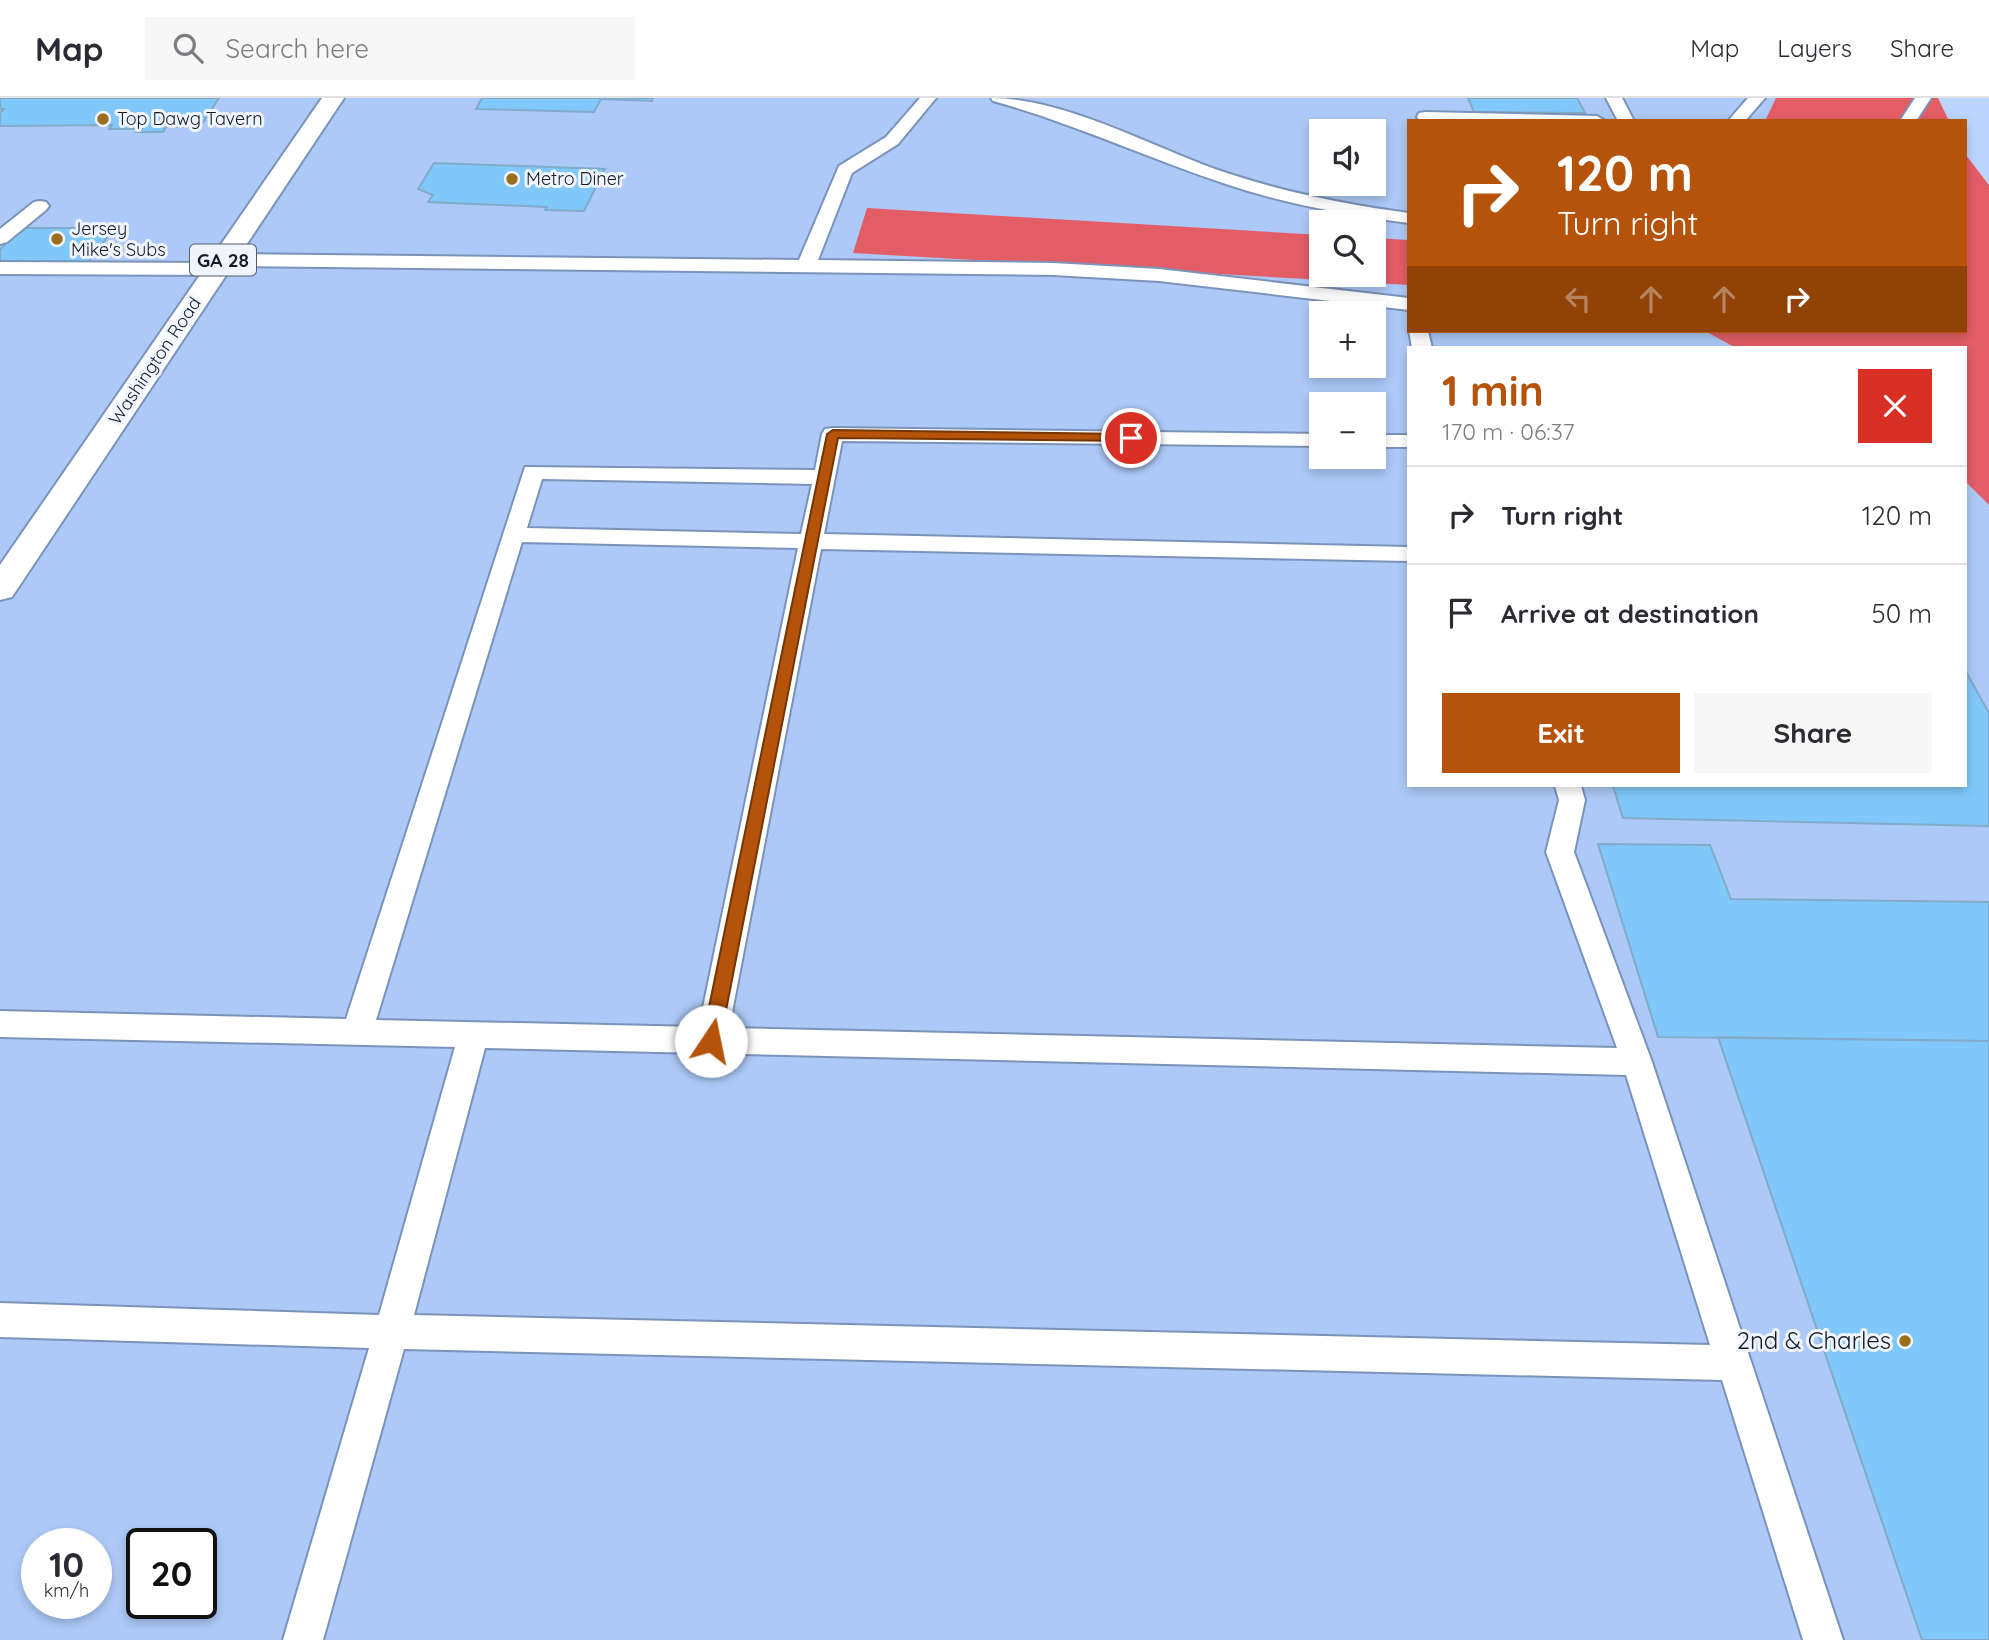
<!DOCTYPE html>
<html lang="en">
<head>
<meta charset="utf-8">
<style>
  body { margin:0; font-family:Quicksand,sans-serif; background:#f7f7f7; color:#2b2b33; height:100vh; display:flex; flex-direction:column; font-size:26px; white-space:nowrap }
  * { box-sizing:border-box; margin:0 }
  p { font-size:23px; color:#7c7c81 }
  .icon { flex:none; width:38px; height:38px; fill:none; stroke:currentColor; stroke-width:2; stroke-linecap:round; stroke-linejoin:round }
  .map { position:relative; flex:1; overflow:hidden }
  .details { position:absolute; left:1407px; top:248px; width:560px; height:441px; display:flex; flex-direction:column; background:#fff; border-radius:0px; box-shadow:0 4px 10px #0003 }
  .details>* { flex:none }
  .guide { position:absolute; left:1407px; top:21px; width:560px; height:214px; border-radius:0px; box-shadow:0 4px 10px #0003; background:#b45309; color:#fff; overflow:hidden }
  .tools { position:absolute; left:1309px; top:21px; display:grid; gap:14px }
  .tools a { display:grid; place-items:center; width:77px; height:77px; border-radius:0px; background:#fff; box-shadow:0 4px 10px #0003; font-size:35px }
  .speed { position:absolute; left:21px; top:1430px; display:flex; gap:14px; font-size:35px; font-weight:700; text-align:center }
  .speed>* { display:grid; place-content:center; width:91px; height:91px; border-radius:50%; background:#fff; box-shadow:0 4px 10px #0003; line-height:1 }
  .speed small { font-size:18px; font-weight:400 }
  .speed .limit { border:4px solid #111; border-radius:10px; background:#fff; color:#111 }
  .pin { position:absolute; display:grid; place-items:center; width:60px; height:60px; color:#fff; margin:-30px; border:4px solid #fff; border-radius:50%; box-shadow:0 2px 7px #0007 }
  .me { position:absolute; width:77px; margin:-38px; rotate:11deg; stroke-linejoin:round; filter:drop-shadow(0 0 5px #0008) }
  .turn { display:flex; align-items:center; gap:24px; height:147px; padding:0 35px; font-size:32px }
  .turn .icon { width:91px; height:91px; stroke-width:2.5 }
  .turn b { display:block; font-size:49px; line-height:60px }
  .lanes { display:flex; align-items:center; height:66px; padding:0 35px; background:#0003; justify-content:center; gap:35px; direction:ltr }
  .lanes .off { opacity:.35 }
  .round { display:grid; place-items:center; flex:none; width:74px; height:74px; border-radius:0px; background:#f7f7f7 }
  .overview { display:flex; align-items:center; justify-content:space-between; height:119px; padding:0 35px }
  h1 { font-size:42px; font-weight:800; line-height:52px; color:#b45309 }
  .action { display:flex; gap:14px; margin-top:auto; padding:14px 35px }
  .action a { flex:1; height:80px; border-radius:0px; background:#b45309; color:#fff; font-size:28px; font-weight:800; line-height:80px; text-align:center }
  .action a+a { background:#f7f7f7; color:#2b2b33 }
  ul { padding:0; list-style:none }
  li { display:flex; align-items:center; gap:21px; height:98px; padding:0 35px; border-top:2px solid #e1e1e2 }
  li div { flex:1 }
  li b { display:block; font-size:26px }
  li em { font-style:normal }
  header { display:flex; align-items:center; gap:42px; box-sizing:border-box; height:98px; padding:0 35px; background:#fff; border-bottom:2px solid #e1e1e2 }
  header strong { font-size:33px }
  nav { display:flex; gap:38px; margin-inline-start:auto; font-size:24px }
  .search { width:490px; height:63px; background:#f7f7f7; display:flex; align-items:center; gap:18px; box-sizing:border-box; padding:0 24px; border-radius:0px; color:#7c7c81; font-size:26px }
  .map>svg:first-child { display:block }
  .built { fill:#acc9f7; fill-rule:evenodd }
  .forest { fill:#e35d66 }
  .building { fill:#80c8f9; stroke:#81abc8; stroke-width:2 }
  .lines { fill:none; stroke-linecap:round; stroke-linejoin:round }
  .service-casing { stroke:#7b93b8; stroke-width:4 }
  .primary-casing { stroke:#7b93b8; stroke-width:4 }
  .service { fill:#fff; fill-rule:evenodd }
  .primary { fill:#fff; fill-rule:evenodd }
  .route { fill:#b45309; stroke:#753606; stroke-width:2 }
  .poi-dot { fill:#9a6f1d; stroke:#f0f5fd; stroke-width:2.5 }
  .labels { text-anchor:middle; stroke-width:6; stroke-linejoin:round; paint-order:stroke }
  .far-poi-label { font-size:18px; fill:#131c2a; stroke:#f0f5fd; text-anchor:start }
  .far-street-label { font-size:18px; fill:#131c2a; stroke:#f0f5fd }
  .shield { fill:#f0f5fd; stroke:#555d69; stroke-width:2 }
  .shield-label { font-size:19px; font-weight:bold; fill:#131c2a }
  .near-poi-label { font-size:24px; fill:#131c2a; stroke:#f0f5fd; text-anchor:end }
</style>
</head>
<body>
<header>
<strong>Map</strong>
<div class="search"><svg class="icon" aria-label="search" viewBox="0 0 24 24"><circle cx="10" cy="10" r="6"/><path d="M15 15l6 6"/></svg>Search here</div>
<nav><a>Map</a><a>Layers</a><a>Share</a></nav>
</header>
<div class="map">
<svg width="1989" height="1542" viewBox="0 0 1989 1542">
  <rect width="100%" height="100%" fill="#bcd5fd"/>
  <path class="built" d="M0 0H1920L1931 23H1409V233H1965L1989 137V1542H0ZM1321 33H1374V86H1321ZM1321 124H1374V177H1321ZM1321 215H1374V268H1321ZM1409 250H1965V688H1409ZM1321 306H1374V359H1321ZM37 1446H96V1505H37ZM142 1446H201V1505H142Z"/>
  <path class="forest" d="M1776 0H1938L1949 23H1765Z
    M1965 56 1989 87V407L1965 383V250H1736L1705 233H1965Z
    M867 110 1321 137V177H1374V140L1409 142V187L853 155Z"/>
  <path class="building" d="M0 0H219L200 29H166L163 34H137L142 31H109L112 27 0 28V15L4 11H0Z
    M482 0H653L652 3 601 1 594 14 476 11Z
    M1468 0H1577L1585 15 1474 14Z
    M434 65 605 71 584 113 545 112 547 109 428 104 433 97 418 91Z
    M18 130H114L88 165H0V152Z
    M1965 572 1989 615V728L1623 720 1613 688H1965Z
    M1598 746 1710 747 1731 801 1989 804V943L1658 939Z
    M1718 939 1989 943V1542H1922Z"/>
  <g class="lines">
    <g class="service-casing">
      <path id="service" d="M920 0H936L898 46 852 75 818 162 1053 165 1159 171 1409 200V212L1159 183 1053 177 224 168 226 171 224 175 217 177 0 176V164L216 165 214 162 216 158 223 156 799 162 839 68 886 39Z
        M991 0C1062 0 1147 46 1215 71 1278 93 1343 106 1409 115V125C1347 117 1285 106 1226 86 1147 60 1073 25 993 3Z
        M1606 0H1622L1634 23H1618Z
        M1748 0H1765L1745 23H1728Z
        M1915 0H1931L1916 23H1900Z
        M1425 14 1597 18 1605 23H1419L1417 19 1419 15Z
        M40 103 46 104 49 108 46 112 7 144 0 146V131L34 104Z
        M1409 232 1428 233 1432 250H1412Z
        M833 330 1321 336V348L842 343 824 436 1409 449V463L821 451 729 930 1617 950 1546 754 1559 702 1555 688H1581L1585 702 1574 754 1652 964 1843 1542H1803L1722 1282 404 1251 323 1542H283L369 1250 0 1239V1205L379 1217 455 949 0 939V913L346 921 525 369 815 372 822 336 825 331ZM542 381 812 386 801 436 527 430ZM522 444 798 450 699 929 376 922ZM485 950 1626 977 1710 1247 414 1217Z
        M1374 337H1409V349H1374Z"/>
    </g>
    <g class="primary-casing">
      <path id="primary" d="M322 0H344L12 499 0 502V467Z"/>
    </g>
    <use href="#service" class="service"/>
    <use href="#primary" class="primary"/>
  </g>
  <path class="route" d="M833 332 1131 336 1137 340 1131 343 838 340 720 943 717 948 711 951 705 948 702 943 827 336Z"/>
  <g class="poi-dot">
    <circle cx="103" cy="21" r="7"/>
    <circle cx="512" cy="81" r="7"/>
    <circle cx="57" cy="141" r="7"/>
    <circle cx="1905" cy="1243" r="7"/>
  </g>
  <g class="labels">
    <g class="far-poi-label">
      <text x="117" y="27">Top Dawg Tavern</text>
      <text x="526" y="87">Metro Diner</text>
      <text x="71" y="137">Jersey<tspan x="71" dy="21">Mike's Subs</tspan></text>
    </g>
    <g class="far-street-label">
      <text transform="translate(155 263) rotate(-56)" y="6">Washington Road</text>
    </g>
    <rect class="shield" x="190" y="146.5" width="66" height="31" rx="5"/>
    <g class="shield-label">
      <text x="223" y="169">GA 28</text>
    </g>
    <g class="near-poi-label">
      <text x="1891" y="1251">2nd &amp; Charles</text>
    </g>
  </g>
</svg>
<div class="tools">
<a><svg class="icon" aria-label="sound" viewBox="0 0 24 24"><path d="M4 9h4l5-4v14l-5-4H4zM17 9q2 3 0 6"/></svg></a>
<a><svg class="icon" aria-label="search" viewBox="0 0 24 24"><circle cx="10" cy="10" r="6"/><path d="M15 15l6 6"/></svg></a>
<a>+</a>
<a>−</a>
</div>
<div class="speed"><div>10<small>km/h</small></div><div class="limit">20</div></div>
<div class="pin" style="left:1131px;top:340px;background:#d93025"><svg class="icon" aria-label="arrive" viewBox="0 0 24 24"><path d="M6 21V4h12l-3 4 3 4H6"/></svg></div>
<svg class="me" style="left:711px;top:943px" viewBox="-20 -20 40 40"><circle r="19" fill="#fff"/><path d="M0-13L10 11 0 6-10 11z" fill="#b45309"/></svg>
<div class="guide">
<div class="turn"><svg class="icon" aria-label="right" viewBox="0 0 24 24"><path d="M7 20v-9h11M14 6l5 5-5 5"/></svg><div><b>120 m</b>Turn right</div></div>
<div class="lanes"><svg class="icon off" aria-label="left" viewBox="0 0 24 24"><path d="M17 20v-9H6M10 6l-5 5 5 5"/></svg><svg class="icon off" aria-label="ahead" viewBox="0 0 24 24"><path d="M12 20V5M6 11l6-6 6 6"/></svg><svg class="icon off" aria-label="ahead" viewBox="0 0 24 24"><path d="M12 20V5M6 11l6-6 6 6"/></svg><svg class="icon" aria-label="right" viewBox="0 0 24 24"><path d="M7 20v-9h11M14 6l5 5-5 5"/></svg></div>
</div>
<section class="details">
<div class="overview"><div><h1>1 min</h1><p>170 m · 06:37</p></div><a class="round" style="background:#d93025;color:#fff"><svg class="icon" aria-label="close" viewBox="0 0 24 24"><path d="M6 6l12 12M18 6L6 18"/></svg></a></div>
<ul>
<li><svg class="icon" aria-label="right" viewBox="0 0 24 24"><path d="M7 20v-9h11M14 6l5 5-5 5"/></svg><div><b>Turn right</b></div><em>120 m</em></li>
<li><svg class="icon" aria-label="arrive" viewBox="0 0 24 24"><path d="M6 21V4h12l-3 4 3 4H6"/></svg><div><b>Arrive at destination</b></div><em>50 m</em></li>
</ul>
<div class="action"><a>Exit</a><a>Share</a></div>
</section>
</div>
</body>
</html>
